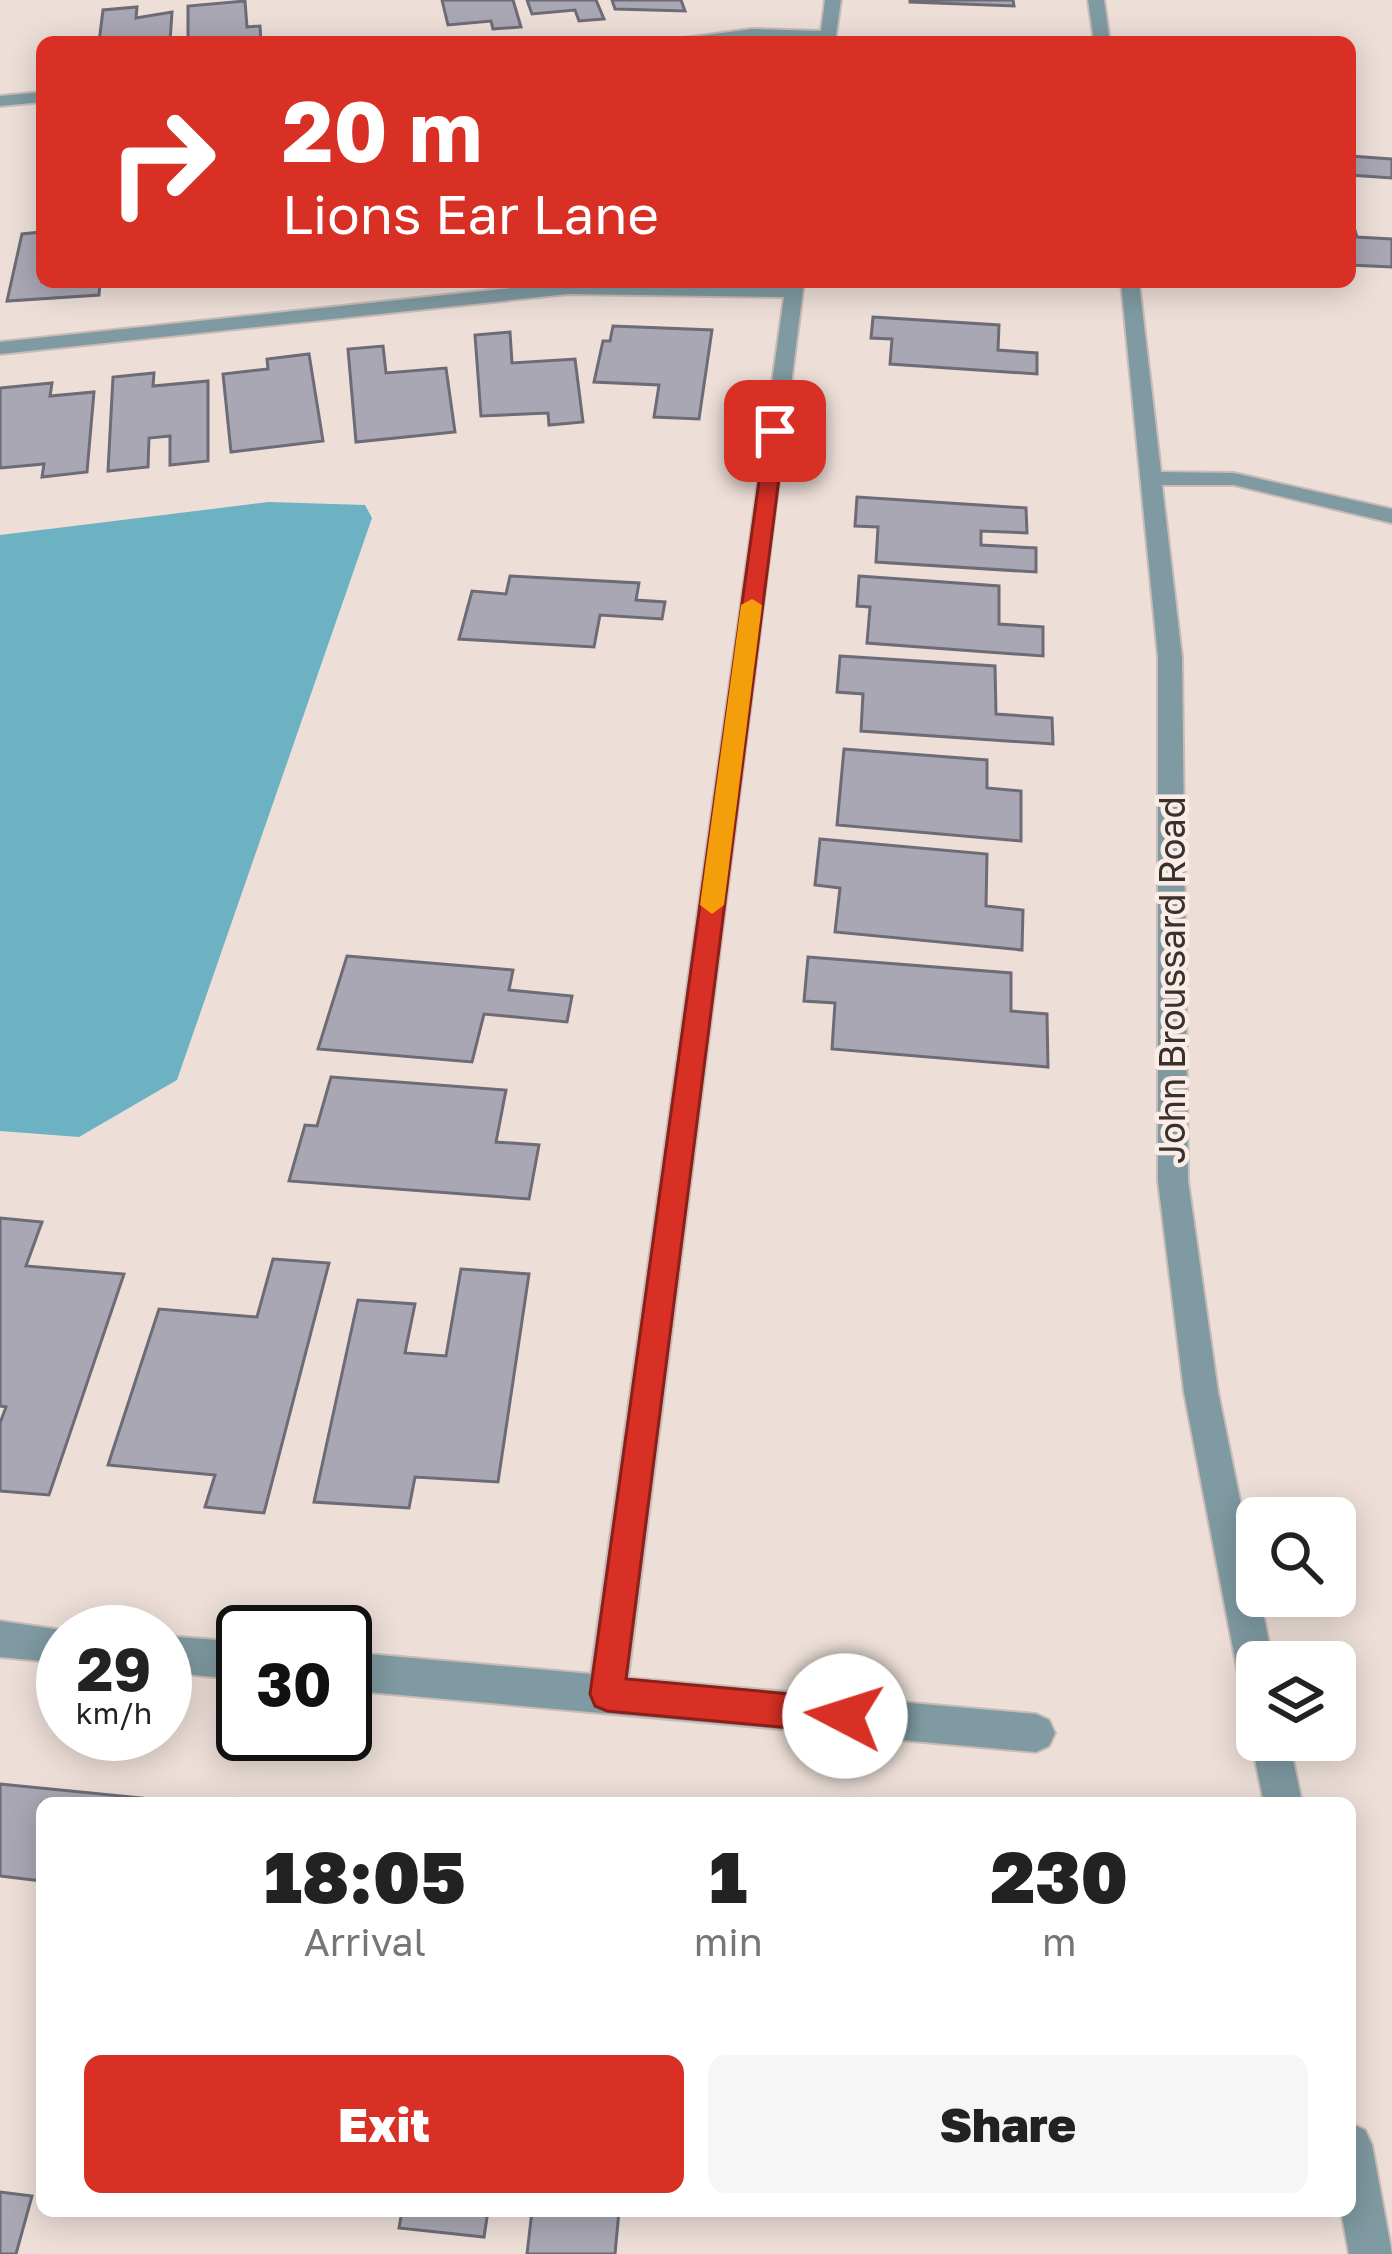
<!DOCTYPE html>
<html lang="en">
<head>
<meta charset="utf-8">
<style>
  body { margin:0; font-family:"Golos Text",sans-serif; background:#f6f6f6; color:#222; height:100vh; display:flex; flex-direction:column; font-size:45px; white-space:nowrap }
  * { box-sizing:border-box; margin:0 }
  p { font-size:39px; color:#767676 }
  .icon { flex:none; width:66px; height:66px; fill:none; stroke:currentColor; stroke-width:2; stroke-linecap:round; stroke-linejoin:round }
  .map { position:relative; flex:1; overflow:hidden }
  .panel { position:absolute; left:36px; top:1797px; width:1320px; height:420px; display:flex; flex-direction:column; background:#fff; border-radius:18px; box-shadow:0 6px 30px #0003 }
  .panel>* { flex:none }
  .top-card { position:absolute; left:36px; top:36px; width:1320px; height:252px; border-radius:18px; box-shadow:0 6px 30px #0003; background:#d93025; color:#fff; overflow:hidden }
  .controls { position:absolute; left:1236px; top:1497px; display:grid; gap:24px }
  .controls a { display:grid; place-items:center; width:120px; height:120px; border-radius:18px; background:#fff; box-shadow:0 6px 30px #0003; font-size:60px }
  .speed { position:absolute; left:36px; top:1605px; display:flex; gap:24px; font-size:60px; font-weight:700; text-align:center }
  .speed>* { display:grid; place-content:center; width:156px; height:156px; border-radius:50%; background:#fff; box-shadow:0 6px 30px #0003; line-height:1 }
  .speed small { font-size:30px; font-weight:400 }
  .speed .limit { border:6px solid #111; border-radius:18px; background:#fff; color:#111 }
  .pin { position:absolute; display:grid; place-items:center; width:102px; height:102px; color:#fff; margin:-51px; border-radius:24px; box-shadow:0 6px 18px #0006 }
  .me { position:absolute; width:132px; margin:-66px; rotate:275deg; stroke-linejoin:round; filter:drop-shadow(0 0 9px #0008) }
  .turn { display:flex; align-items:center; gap:42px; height:252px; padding:0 48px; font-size:54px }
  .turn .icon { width:156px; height:156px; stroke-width:2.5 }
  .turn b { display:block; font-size:84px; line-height:102px }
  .eta { display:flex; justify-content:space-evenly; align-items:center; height:204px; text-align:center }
  .eta b { font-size:72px; font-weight:800; line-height:84px }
  .cta { display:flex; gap:24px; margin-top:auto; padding:24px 48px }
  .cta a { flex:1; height:138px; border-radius:18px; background:#d93025; color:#fff; font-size:48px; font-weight:800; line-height:138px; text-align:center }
  .cta a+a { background:#f6f6f6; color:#222 }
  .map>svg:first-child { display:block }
  .water { fill:#6db2c2 }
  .building { fill:#a9a7b3; stroke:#6d6b76; stroke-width:3 }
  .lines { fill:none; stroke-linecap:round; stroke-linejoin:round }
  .minor-casing { stroke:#c9bcb6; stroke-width:4 }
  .minor { fill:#7f9aa2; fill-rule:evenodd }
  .route { fill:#d93025; stroke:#8d1f18; stroke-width:3 }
  .slow { fill:#f59e0b }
  .labels { text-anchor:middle; stroke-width:9; stroke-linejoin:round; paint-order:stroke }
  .street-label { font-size:36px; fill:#37322f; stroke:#fbede5 }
</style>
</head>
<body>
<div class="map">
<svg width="1392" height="2254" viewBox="0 0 1392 2254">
  <rect width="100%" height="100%" fill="#eddfd8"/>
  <path class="water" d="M269 502 365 505 372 518 177 1080 79 1137 0 1131V535Z"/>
  <path class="building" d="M442 0H513L521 27 493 29 491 21 448 25Z
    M527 0H596L604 19 579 21 575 10 532 14Z
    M612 0H681L685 11 615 9Z
    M910 0H1013L1014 6 910 2Z
    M245 1 247 27 260 26 261 42H188V6Z
    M137 7 136 18 172 12 170 42H99L103 10Z
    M1350 156 1392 159V178L1350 175Z
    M1350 214 1357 237 1392 239V267L1350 265Z
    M42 232V282H100L99 295 7 301 22 234Z
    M873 317 999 325 998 350 1037 353V374L890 364 892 339 871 338Z
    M613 326 712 330 699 419 654 417 659 385 594 382 603 341H610Z
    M510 332 512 363 575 359 583 422 549 425 548 413 481 416 475 335Z
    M383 346 386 373 446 368 455 432 356 442 348 349Z
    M309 354 323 441 231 452 223 374 268 369 267 359Z
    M154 373 153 386 208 381V461L170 465V436L149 438 148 467 108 471 113 377Z
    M52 383 50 396 94 392 87 472 42 477 44 464 0 468V388Z
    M857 497 1026 508 1027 533 981 531V545L1036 548V572L876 562 878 527 855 526Z
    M510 576 639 583 636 600 665 602 662 619 600 615 594 647 459 639 472 591 506 594Z
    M859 576 999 586V624L1043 627V656L867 643 870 607 857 606Z
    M840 656 995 666 996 714 1052 718 1053 744 861 731 863 694 837 692Z
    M844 749 987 760V788L1021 791V841L837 825Z
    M820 839 987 854 986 906 1023 910 1022 950 835 932 840 888 815 885Z
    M347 956 513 970 509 990 572 996 567 1022 484 1014 472 1062 318 1049Z
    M808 957 1011 973V1011L1047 1014 1048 1067 832 1049 835 1003 804 1001Z
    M331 1077 506 1090 496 1142 539 1145 529 1199 289 1181 305 1125 317 1126Z
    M0 1218 42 1222 26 1266 124 1274 49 1495 0 1491V1423L6 1407 0 1406Z
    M273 1259 329 1263 264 1513 205 1507 215 1475 108 1465 159 1309 257 1317Z
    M461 1269 529 1274 498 1482 415 1477 409 1508 314 1502 358 1300 415 1304 405 1353 446 1356Z
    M0 1784 142 1798 141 1803H42V1881L0 1876Z
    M0 2192 32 2196 16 2254H0Z
    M402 2211H488L484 2237 399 2228Z
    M532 2211H619L615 2254H527Z"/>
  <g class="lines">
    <g class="minor-casing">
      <path id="minor" d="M825 0H841L835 42H653L752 29 821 31Z
        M1088 0H1104L1110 42H1094Z
        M42 92V102L0 106V96Z
        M568 282H804L628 1678 1036 1714 1049 1720 1055 1733 1049 1746 1036 1752 345 1690V1652L591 1674 784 297 568 294 0 354V342Z
        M1121 282H1139L1161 472 1234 473 1392 509V523L1234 485H1162L1182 657 1188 1181 1218 1392 1273 1662H1257V1693L1244 1687 1238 1674 1184 1392 1158 1181V657Z
        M0 1621 76 1632H63V1663L0 1657Z
        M165 1636 243 1642V1680L165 1672Z
        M1257 1726V1740H1289L1302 1803H1264L1251 1740Z
        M1350 2123 1365 2130 1372 2145 1392 2254H1349L1341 2211H1350Z"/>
    </g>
    <use href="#minor" class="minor"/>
  </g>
  <path class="route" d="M775 425 785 431 626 1679 845 1699 857 1704 862 1716 857 1728 845 1733 607 1711 595 1706 590 1694 766 431Z"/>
  <path class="slow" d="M752 599 762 605 724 905 712 914 700 905 741 605Z"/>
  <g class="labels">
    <g class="street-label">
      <text transform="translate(1172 980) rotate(-90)" y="13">John Broussard Road</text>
    </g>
  </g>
</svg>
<div class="controls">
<a><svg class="icon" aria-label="search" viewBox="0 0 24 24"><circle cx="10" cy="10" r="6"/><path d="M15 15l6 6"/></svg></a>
<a><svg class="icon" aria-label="layers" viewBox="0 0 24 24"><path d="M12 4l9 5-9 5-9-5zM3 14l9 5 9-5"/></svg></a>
</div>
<div class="speed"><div>29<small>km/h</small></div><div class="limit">30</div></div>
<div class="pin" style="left:775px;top:431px;background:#d93025"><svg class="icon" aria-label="arrive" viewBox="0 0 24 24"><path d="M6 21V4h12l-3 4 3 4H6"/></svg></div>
<svg class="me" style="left:845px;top:1716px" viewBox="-20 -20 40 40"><circle r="19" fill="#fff"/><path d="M0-13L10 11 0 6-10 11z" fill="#d93025"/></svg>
<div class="top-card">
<div class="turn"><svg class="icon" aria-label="right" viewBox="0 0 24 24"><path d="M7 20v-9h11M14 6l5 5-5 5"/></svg><div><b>20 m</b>Lions Ear Lane</div></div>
</div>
<section class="panel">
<div class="eta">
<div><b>18:05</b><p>Arrival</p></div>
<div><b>1</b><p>min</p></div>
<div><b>230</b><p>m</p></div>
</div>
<div class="cta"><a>Exit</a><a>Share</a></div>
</section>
</div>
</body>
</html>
